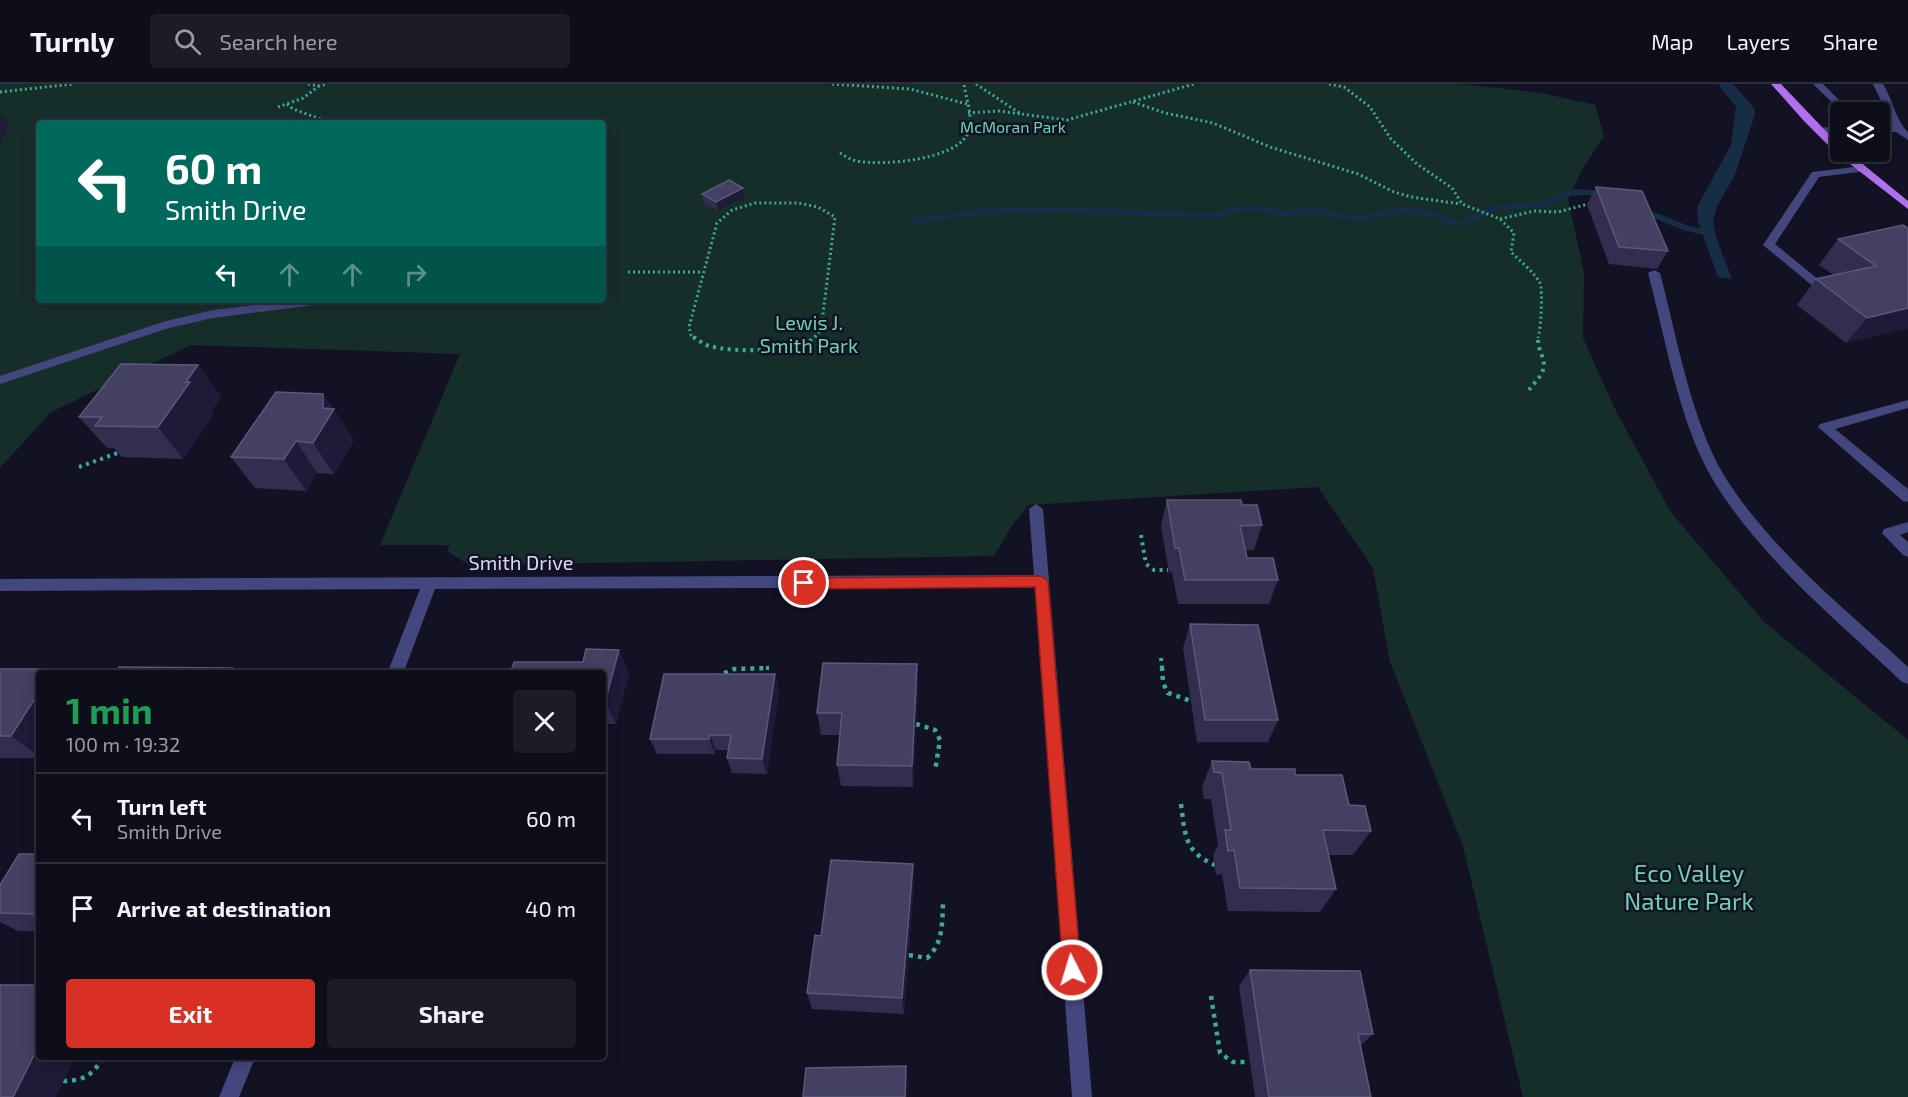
<!DOCTYPE html>
<html lang="en">
<head>
<meta charset="utf-8">
<style>
  body { margin:0; font-family:"Exo 2",sans-serif; background:#1c1c28; color:#f1f3f6; height:100vh; display:flex; flex-direction:column; font-size:22px; white-space:nowrap }
  * { box-sizing:border-box; margin:0 }
  p { font-size:20px; color:#9b9ca3 }
  .icon { flex:none; width:33px; height:33px; fill:none; stroke:currentColor; stroke-width:2; stroke-linecap:round; stroke-linejoin:round }
  .map { position:relative; flex:1; overflow:hidden }
  .sheet { position:absolute; left:36px; top:586px; width:570px; height:390px; display:flex; flex-direction:column; background:#0e0e1b; border-radius:6px; box-shadow:0 3px 15px #0003,0 0 0 2px #2e2e3a }
  .sheet>* { flex:none }
  .banner { position:absolute; left:36px; top:36px; width:570px; height:183px; border-radius:6px; box-shadow:0 3px 15px #0003,0 0 0 2px #2e2e3a; background:#00695c; color:#fff; overflow:hidden }
  .tools { position:absolute; left:1830px; top:18px; display:grid; gap:12px }
  .tools a { display:grid; place-items:center; width:60px; height:60px; border-radius:6px; background:#0e0e1b; box-shadow:0 3px 15px #0003,0 0 0 2px #2e2e3a; font-size:30px }
  .pin { position:absolute; display:grid; place-items:center; width:51px; height:51px; color:#fff; margin:-26px; border:3px solid #fff; border-radius:50%; box-shadow:0 2px 6px #0007 }
  .me { position:absolute; width:66px; margin:-33px; rotate:355deg; stroke-linejoin:round; filter:drop-shadow(0 0 4px #0008) }
  .turn { display:flex; align-items:center; gap:21px; height:126px; padding:0 30px; font-size:27px }
  .turn .icon { width:78px; height:78px; stroke-width:2.5 }
  .turn b { display:block; font-size:42px; line-height:51px }
  .lanes { display:flex; align-items:center; height:57px; padding:0 30px; background:#0003; justify-content:center; gap:30px; direction:ltr }
  .lanes .off { opacity:.35 }
  .round { display:grid; place-items:center; flex:none; width:63px; height:63px; border-radius:6px; background:#1c1c28 }
  .head { display:flex; align-items:center; justify-content:space-between; height:102px; padding:0 30px }
  h1 { font-size:36px; font-weight:700; line-height:45px; color:#1e9e55 }
  .primary-button { display:flex; gap:12px; margin-top:auto; padding:12px 30px }
  .primary-button a { flex:1; height:69px; border-radius:6px; background:#d93025; color:#fff; font-size:24px; font-weight:700; line-height:69px; text-align:center }
  .primary-button a+a { background:#1c1c28; color:#f1f3f6 }
  ul { padding:0; list-style:none }
  li { display:flex; align-items:center; gap:18px; height:90px; padding:0 30px; border-top:2px solid #2e2e3a }
  li div { flex:1 }
  li b { display:block; font-size:22px }
  li em { font-style:normal }
  header { display:flex; align-items:center; gap:36px; box-sizing:border-box; height:84px; padding:0 30px; background:#0e0e1b; border-bottom:2px solid #2e2e3a }
  header strong { font-size:28px }
  nav { display:flex; gap:33px; margin-inline-start:auto; font-size:21px }
  .search { width:420px; height:54px; background:#1c1c28; display:flex; align-items:center; gap:15px; box-sizing:border-box; padding:0 21px; border-radius:6px; color:#9b9ca3; font-size:22px }
  .map>svg:first-child { display:block }
  .green { fill:#162e2a; fill-rule:evenodd }
  .water { fill:#152d45 }
  .lines { fill:none; stroke-linecap:round; stroke-linejoin:round }
  .stream { fill:#152d45; fill-rule:evenodd }
  .path-far2 { stroke:#3fa997; stroke-width:3; stroke-dasharray:2 3; stroke-linecap:butt }
  .path-far1 { stroke:#3fa997; stroke-width:4; stroke-dasharray:3 4.5; stroke-linecap:butt }
  .path { stroke:#3fa997; stroke-width:4.5; stroke-dasharray:4 5; stroke-linecap:butt }
  .minor { fill:#43477d; fill-rule:evenodd }
  .major { fill:#b06fec; fill-rule:evenodd }
  .wall { fill:#312e50 }
  .shaded-wall { fill:#1d1b37 }
  .building { fill:#434062; stroke:#5b587a; stroke-width:1.5 }
  .route { fill:#d93025; stroke:#8d1f18; stroke-width:1.5 }
  .labels { text-anchor:middle; stroke-width:5; stroke-linejoin:round; paint-order:stroke }
  .far-park-label { font-size:16px; fill:#6fd1ae; stroke:#131224 }
  .park-label { font-size:20px; fill:#6fd1ae; stroke:#131224 }
  .street-label { font-size:20px; fill:#dadafa; stroke:#131224 }
  .near-park-label { font-size:24px; fill:#6fd1ae; stroke:#131224 }
</style>
</head>
<body>
<header>
<strong>Turnly</strong>
<div class="search"><svg class="icon" aria-label="search" viewBox="0 0 24 24"><circle cx="10" cy="10" r="6"/><path d="M15 15l6 6"/></svg>Search here</div>
<nav><a>Map</a><a>Layers</a><a>Share</a></nav>
</header>
<div class="map">
<svg width="1908" height="1013" viewBox="0 0 1908 1013">
  <rect width="100%" height="100%" fill="#131224"/>
  <path class="green" d="M0 0H1462L1541 9 1595 21 1604 52 1582 86 1568 116 1584 189 1583 254 1615 325 1670 427 1764 538 1908 656V1013H1523L1463 762 1390 578 1373 484 1318 403 1029 421 1013 440 994 472 532 480 472 483 447 467 450 461H380L460 270 191 261 51 328 0 384ZM39 39H603V216H39Z"/>
  <path class="water" d="M1718 0H1733L1754 24 1755 30 1735 91 1717 122 1713 137 1716 153 1732 195 1718 193 1698 138 1697 123 1731 61 1736 23Z"/>
  <g class="lines">
    <path class="stream" d="M1577 105 1603 107 1616 112 1611 115 1586 111 1569 112 1547 123 1498 126 1462 143 1448 141 1438 134 1408 129 1388 131 1358 138 1313 130 1286 133 1265 128 1247 127 1229 130 1216 135 1069 129 995 130 913 140 908 137 913 134 995 124 1069 123 1215 129 1227 124 1247 121 1265 122 1286 127 1313 124 1358 132 1386 125 1408 123 1444 130 1454 136 1461 137 1493 121 1544 117 1557 109Z
      M1637 121 1689 142 1712 147 1713 149 1708 152 1683 146 1634 126V122Z"/>
    <path class="path-far2" d="M308 0 319 2 327 0
      M832 0 910 5 967 20
      M976 0 1021 30 1067 36 1194 0
      M1329 0 1344 3 1370 23 1391 55 1417 80 1452 104 1462 120 1500 135 1514 149 1511 168C1520 177 1534 188 1540 199 1543 205 1541 246 1538 254
      M0 8 73 0
      M1133 18 1165 29 1213 39 1270 63 1358 90 1394 108 1411 113 1461 120
      M287 20 293 25 326 37 322 39
      M278 23 303 14 319 2
      M968 29 999 27 1021 30
      M840 69C845 72 851 76 857 77 883 82 953 76 967 51 975 37 966 15 964 0
      M1500 135 1534 127 1558 128 1592 119
      M628 188H703
      M107 216 106 218 121 216
      M696 254 691 251 689 243 717 139 732 126 755 119H798L818 123 835 133 821 246 814 254"/>
    <path class="path-far1" d="M693 253C699 256 704 261 710 262 734 269 797 268 816 253
      M1529 306C1533 300 1541 293 1543 286 1547 274 1535 264 1539 253
      M79 383 123 367
      M1141 451 1146 480 1154 486H1168
      M1161 574 1162 584
      M766 584H769"/>
    <path class="path" d="M1162 583 1163 599 1168 609 1191 617
      M55 588H75
      M716 593 734 585 769 584
      M916 640 935 646 940 656 935 687
      M1181 720C1185 750 1184 768 1215 781
      M909 871 927 874C943 860 942 840 943 820
      M1211 912 1220 969 1233 978H1249
      M63 997C84 997 92 991 103 974"/>
    <path class="minor" d="M1813 0H1823L1851 28H1842Z
      M1873 0H1883C1892 14 1896 37 1908 48V56L1896 48 1880 47V41L1893 42Z
      M1840 42V48L1819 50 1814 47 1819 44Z
      M1862 82 1867 85 1866 87 1819 93 1775 160 1830 205 1828 208H1820L1763 161 1812 88Z
      M1654 186 1660 189C1677 253 1691 337 1725 393 1772 467 1844 524 1908 583V600L1902 598C1836 535 1761 475 1713 396 1678 336 1666 256 1648 189Z
      M294 216H328L322 220 213 234 169 244 0 300V292L166 237 213 226Z
      M1908 316V324L1835 345 1908 405V418L1903 417 1818 343 1820 340Z
      M1036 420 1043 425 1092 1013H1072L1035 503 435 505 403 590H387L420 505 0 507V495L1034 491 1029 425Z
      M1908 438V448L1900 451 1908 458V473L1903 471 1882 449 1884 445Z
      M235 974H255L239 1013H219Z"/>
    <path class="major" d="M1771 0H1781L1840 62V68H1848L1908 117V125L1836 69 1804 37Z"/>
  </g>
  <path class="wall" d="M1596 103 1668 167 1657 185 1609 180 1587 121Z
    M743 104 744 113 718 127 704 119 702 110Z
    M1908 144V244L1846 259 1797 221 1816 195 1834 191 1819 181 1838 155Z
    M198 281 221 313 211 327 214 330 183 375 122 373 114 364H107L79 333Z
    M323 310 354 356 334 390 317 389 306 407 255 404 231 373Z
    M1167 416 1242 421 1262 441 1254 466H1245L1247 474 1278 496 1269 520H1178L1172 488 1169 489 1161 441Z
    M1190 540 1278 636 1268 658H1197L1183 564Z
    M619 566 629 589 616 640H603V590L583 578Z
    M0 585 39 590V674H0Z
    M775 590 779 606 767 690 732 689 727 674 729 666H716L715 670H657L650 655Z
    M918 603 913 703 841 702 837 681 840 651H821L817 629Z
    M1212 677 1251 685 1295 691 1349 721 1371 747 1353 771H1329L1336 805 1320 828 1228 827 1222 790 1216 791 1213 771 1218 761 1211 715H1204L1202 703Z
    M39 770V847H18L0 838V801Z
    M914 800 904 930 812 925 807 909 821 852Z
    M1250 886 1373 950 1360 962 1371 1013H1255L1239 902Z"/>
  <path class="shaded-wall" d="M0 29 9 42 0 60Z
    M743 104 744 113 718 127 716 118Z
    M1908 224V244L1846 259 1867 234Z
    M198 281 221 313 211 327 214 330 183 375 158 343 186 298Z
    M323 310 333 326 334 325 354 356 334 390 313 359 323 324Z
    M296 357 317 389 306 407 284 375Z
    M619 566 629 589 616 640 605 618Z
    M917 580 918 603 913 703 912 682Z
    M233 584 238 590H230Z
    M54 585 59 590H51Z
    M775 590 779 606 767 690 762 675Z
    M39 608V672L11 652Z
    M710 651 716 666 715 670 709 655Z
    M913 780 914 800 904 930 902 914Z
    M39 961V974H75L56 1013H13Z
    M906 982 908 996 907 1013H905Z"/>
  <path class="building" d="M729 96 743 104 716 118 702 110Z
    M1596 103 1642 107 1668 167 1619 163Z
    M1903 141 1908 144V224L1867 234 1816 195 1876 182 1838 155Z
    M121 280 198 281 186 298H190L158 343 95 342 102 333H79Z
    M276 308 323 310V324L334 325 313 359 296 357 284 375 231 373Z
    M1167 416H1241L1242 421H1257L1262 441 1240 442 1247 474H1273L1278 496H1185L1179 464H1175Z
    M1190 540 1258 541 1278 636H1205Z
    M586 565 619 566 605 618H603V590H510L514 578H583Z
    M823 579 917 580 912 682 837 681 842 629H817Z
    M119 583 233 584 230 590H115Z
    M0 585H54L51 590H39V608L11 652H0Z
    M664 590H775L762 675 727 674 731 651H710L709 655H650Z
    M1212 677 1249 678 1251 685H1295V691H1342L1349 721 1365 722 1371 747 1323 746 1336 805 1240 804 1234 766 1228 767 1225 746H1231L1222 689 1214 688Z
    M19 770H39V830L0 829V801Z
    M831 776 913 780 902 914 807 909 815 851 821 852Z
    M1250 886 1360 887 1373 950H1358L1371 1013H1269Z
    M0 901H39V961L13 1013H0Z
    M906 982 905 1013H803L806 984Z"/>
  <path class="route" d="M1041 492 1048 497 1081 886 1078 892 1072 895 1066 892 1063 886 1035 503 804 505 797 499 804 494Z"/>
  <g class="labels">
    <g class="far-park-label">
      <text x="1013" y="49">McMoran Park</text>
    </g>
    <g class="park-label">
      <text x="809" y="246">Lewis J.<tspan x="809" dy="23">Smith Park</tspan></text>
    </g>
    <g class="street-label">
      <text x="521" y="486">Smith Drive</text>
    </g>
    <g class="near-park-label">
      <text x="1689" y="798">Eco Valley<tspan x="1689" dy="28">Nature Park</tspan></text>
    </g>
  </g>
</svg>
<div class="tools">
<a><svg class="icon" aria-label="layers" viewBox="0 0 24 24"><path d="M12 4l9 5-9 5-9-5zM3 14l9 5 9-5"/></svg></a>
</div>
<div class="pin" style="left:804px;top:499px;background:#d93025"><svg class="icon" aria-label="arrive" viewBox="0 0 24 24"><path d="M6 21V4h12l-3 4 3 4H6"/></svg></div>
<svg class="me" style="left:1072px;top:886px" viewBox="-20 -20 40 40"><circle r="17" fill="#d93025" stroke="#fff" stroke-width="3"/><path d="M0-11L8 9 0 5-8 9z" fill="#fff"/></svg>
<div class="banner">
<div class="turn"><svg class="icon" aria-label="left" viewBox="0 0 24 24"><path d="M17 20v-9H6M10 6l-5 5 5 5"/></svg><div><b>60 m</b>Smith Drive</div></div>
<div class="lanes"><svg class="icon" aria-label="left" viewBox="0 0 24 24"><path d="M17 20v-9H6M10 6l-5 5 5 5"/></svg><svg class="icon off" aria-label="ahead" viewBox="0 0 24 24"><path d="M12 20V5M6 11l6-6 6 6"/></svg><svg class="icon off" aria-label="ahead" viewBox="0 0 24 24"><path d="M12 20V5M6 11l6-6 6 6"/></svg><svg class="icon off" aria-label="right" viewBox="0 0 24 24"><path d="M7 20v-9h11M14 6l5 5-5 5"/></svg></div>
</div>
<section class="sheet">
<div class="head"><div><h1>1 min</h1><p>100 m · 19:32</p></div><a class="round"><svg class="icon" aria-label="close" viewBox="0 0 24 24"><path d="M6 6l12 12M18 6L6 18"/></svg></a></div>
<ul>
<li><svg class="icon" aria-label="left" viewBox="0 0 24 24"><path d="M17 20v-9H6M10 6l-5 5 5 5"/></svg><div><b>Turn left</b><p>Smith Drive</p></div><em>60 m</em></li>
<li><svg class="icon" aria-label="arrive" viewBox="0 0 24 24"><path d="M6 21V4h12l-3 4 3 4H6"/></svg><div><b>Arrive at destination</b></div><em>40 m</em></li>
</ul>
<div class="primary-button"><a>Exit</a><a>Share</a></div>
</section>
</div>
</body>
</html>
